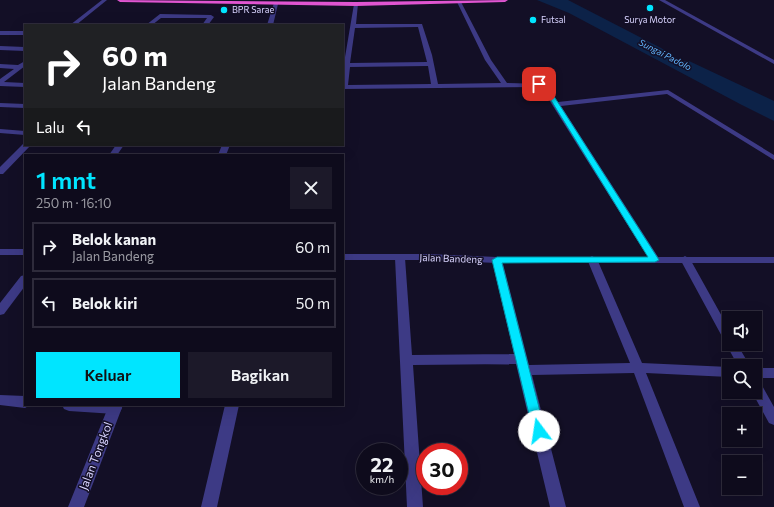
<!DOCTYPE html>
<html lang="id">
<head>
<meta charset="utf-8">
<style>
  body { margin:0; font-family:Commissioner,sans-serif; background:#1c1929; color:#f1f3f6; height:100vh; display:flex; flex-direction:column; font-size:15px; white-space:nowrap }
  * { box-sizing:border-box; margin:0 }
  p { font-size:13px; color:#9b9ba3 }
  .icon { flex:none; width:22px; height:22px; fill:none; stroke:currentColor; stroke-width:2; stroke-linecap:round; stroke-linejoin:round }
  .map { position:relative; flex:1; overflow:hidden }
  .sheet { position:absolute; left:24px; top:154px; width:320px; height:252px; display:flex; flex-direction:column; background:#0e0b1c; border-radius:0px; box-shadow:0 4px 16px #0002,0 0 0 1px #2e2b3b }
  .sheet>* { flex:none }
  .top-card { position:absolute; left:24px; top:24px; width:320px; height:122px; border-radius:0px; box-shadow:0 4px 16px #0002,0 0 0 1px #2e2b3b; background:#202124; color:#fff; overflow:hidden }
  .fabs { position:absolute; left:722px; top:311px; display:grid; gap:8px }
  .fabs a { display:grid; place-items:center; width:40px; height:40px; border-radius:0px; background:#0e0b1c; box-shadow:0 4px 16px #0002,0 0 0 1px #2e2b3b; font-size:20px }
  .speed { position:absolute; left:356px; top:443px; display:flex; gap:8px; font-size:20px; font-weight:700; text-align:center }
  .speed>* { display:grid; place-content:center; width:52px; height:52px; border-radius:50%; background:#0e0b1c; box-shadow:0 4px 16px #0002,0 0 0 1px #2e2b3b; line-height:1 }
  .speed small { font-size:10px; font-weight:400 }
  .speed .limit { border:6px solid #d22; background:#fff; color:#111 }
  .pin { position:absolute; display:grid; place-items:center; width:34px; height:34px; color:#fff; margin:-17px; border-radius:8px; box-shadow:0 2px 6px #0006 }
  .me { position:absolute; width:44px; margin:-22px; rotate:346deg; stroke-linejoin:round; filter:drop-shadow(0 0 3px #0008) }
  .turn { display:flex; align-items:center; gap:14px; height:84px; padding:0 12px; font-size:18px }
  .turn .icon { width:52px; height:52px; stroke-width:2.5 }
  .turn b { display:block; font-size:28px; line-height:34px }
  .then { display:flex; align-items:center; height:38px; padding:0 12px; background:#0003; gap:8px; font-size:15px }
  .round { display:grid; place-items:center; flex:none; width:42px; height:42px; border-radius:0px; background:#1c1929 }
  .headline { display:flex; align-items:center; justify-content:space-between; height:68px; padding:0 12px }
  h1 { font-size:24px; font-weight:600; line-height:30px; color:#00e5ff }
  .action { display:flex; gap:8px; margin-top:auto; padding:8px 12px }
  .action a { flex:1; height:46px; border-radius:0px; background:#00e5ff; color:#111; font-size:16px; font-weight:600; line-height:46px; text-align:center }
  .action a+a { background:#1c1929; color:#f1f3f6 }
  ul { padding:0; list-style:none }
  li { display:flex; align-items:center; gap:12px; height:50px; margin:0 8px 6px; padding:0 4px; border:2px solid #2e2b3b; border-radius:0px }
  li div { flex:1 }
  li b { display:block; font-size:15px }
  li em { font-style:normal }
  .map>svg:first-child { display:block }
  .water { fill:#0c2248 }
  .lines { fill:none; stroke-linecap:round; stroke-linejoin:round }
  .minor { fill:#3d3a85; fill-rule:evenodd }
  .tertiary { fill:#3d3a85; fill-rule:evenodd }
  .trunk { fill:#e055d1; fill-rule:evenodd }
  .route { fill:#00e5ff; stroke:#0095a6 }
  .poi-dot { fill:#00e5ff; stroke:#130f26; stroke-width:1.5 }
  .labels { text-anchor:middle; stroke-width:3; stroke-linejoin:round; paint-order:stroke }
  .far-poi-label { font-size:9px; fill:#d9d4ff; stroke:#130f26; text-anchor:start }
  .far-water-label { font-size:9px; font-style:italic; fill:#62b6ff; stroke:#130f26 }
  .street-label { font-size:10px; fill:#d9d4ff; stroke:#130f26 }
  .near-street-label { font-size:12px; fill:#d9d4ff; stroke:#130f26 }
</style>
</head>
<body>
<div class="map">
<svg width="774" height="507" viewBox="0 0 774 507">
  <rect width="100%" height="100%" fill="#130f26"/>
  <path class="water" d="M537 0H568L661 48 681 61H689L774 101V121L740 104 569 13Z"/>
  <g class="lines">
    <path class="minor" d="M102 0H107L76 25H70Z
      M659 0H665L774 60V64Z
      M459 1 461 2 491 60 507 83 545 84 558 102 668 90 774 155V160L667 94 561 106 660 260 655 263 651 262 541 87 343 89V63H344L354 4 356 3 358 4 356 24H422L432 55 438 84 501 83 485 60 457 2ZM418 27 427 62 350 63 355 28ZM428 66 431 84 348 85 350 67Z
      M160 14 211 15 214 17 208 25H202L207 18H161L152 25H146Z
      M0 31H25V35H0Z
      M0 46 25 47V51L0 50Z
      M25 61V66L4 82 25 83V87L0 86V79L14 69 0 68V64L18 65Z
      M0 103 25 104V108L0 107Z
      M0 129 25 131V135L0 133Z
      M24 143 25 145H31L3 174H0V167Z
      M116 145H124L117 155H109Z
      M400 255 405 258 412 355 514 354 492 260 497 257 502 260 529 365 630 363 587 259 592 256 597 259 642 363 729 367V377L646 373 700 507H684L634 373 532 375 566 507H550L516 364 413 365 423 507H407L395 258Z
      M685 256 690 259 729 329V344H737L750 366H738L680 259Z
      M25 275V286L4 314 0 315V303L21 276Z
      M755 368H774V378H755Z
      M755 381 760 382 774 407V425L769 423 752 392H755Z
      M0 395 25 396V405H30L25 408 0 405Z
      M62 405H120L122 408 120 412 115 414 69 411 64 409Z
      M225 405H239L217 507H201Z"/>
    <path class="tertiary" d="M274 3 278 4 273 25H267Z
      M222 145H230L226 155H218Z
      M0 249H25V255H0Z
      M343 254H427L497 257H774V263H497L427 260H343Z
      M109 405H123L84 507H68Z"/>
    <path class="trunk" d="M117 0 356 2 508 0 505 2 356 6 120 2Z"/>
  </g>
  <path class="route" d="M537 83H541L548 87 659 260 655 262 502 263 545 431 543 435 539 437 534 435 533 431 492 260 497 257H648L544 89 537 86Z"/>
  <g class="poi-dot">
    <circle cx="650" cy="8" r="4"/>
    <circle cx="224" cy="10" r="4"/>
    <circle cx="533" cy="20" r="4"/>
  </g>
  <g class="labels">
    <g class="far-poi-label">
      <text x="232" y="13">BPR Sarae</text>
      <text x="541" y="23">Futsal</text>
      <text x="650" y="23" text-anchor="middle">Surya Motor</text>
    </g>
    <g class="far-water-label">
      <text transform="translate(665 55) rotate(27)" y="3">Sungai Padolo</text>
    </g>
    <g class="street-label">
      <text transform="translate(451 258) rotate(2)" y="4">Jalan Bandeng</text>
    </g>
    <g class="near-street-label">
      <text transform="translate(96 456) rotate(-69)" y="4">Jalan Tongkol</text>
    </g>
  </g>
</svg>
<div class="fabs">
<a><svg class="icon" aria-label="sound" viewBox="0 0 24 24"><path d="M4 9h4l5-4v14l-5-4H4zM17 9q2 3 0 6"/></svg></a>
<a><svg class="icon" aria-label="search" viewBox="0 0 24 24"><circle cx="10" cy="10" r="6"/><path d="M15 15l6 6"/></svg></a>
<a>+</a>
<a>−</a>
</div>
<div class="speed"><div>22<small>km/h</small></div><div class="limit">30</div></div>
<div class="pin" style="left:539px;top:84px;background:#d93025"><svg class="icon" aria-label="arrive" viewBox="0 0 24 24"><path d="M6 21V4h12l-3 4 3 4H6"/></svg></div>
<svg class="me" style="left:539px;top:431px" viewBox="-20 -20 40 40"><circle r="19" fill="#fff"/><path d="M0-13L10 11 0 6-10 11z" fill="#00e5ff"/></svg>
<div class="top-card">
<div class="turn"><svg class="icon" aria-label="right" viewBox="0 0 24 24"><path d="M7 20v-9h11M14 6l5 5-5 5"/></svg><div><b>60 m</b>Jalan Bandeng</div></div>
<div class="then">Lalu<svg class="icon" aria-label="left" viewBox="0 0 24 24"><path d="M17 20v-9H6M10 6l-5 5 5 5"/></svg></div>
</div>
<section class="sheet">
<div class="headline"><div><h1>1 mnt</h1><p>250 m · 16:10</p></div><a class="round"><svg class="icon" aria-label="close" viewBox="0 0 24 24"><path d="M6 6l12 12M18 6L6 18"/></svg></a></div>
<ul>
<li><svg class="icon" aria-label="right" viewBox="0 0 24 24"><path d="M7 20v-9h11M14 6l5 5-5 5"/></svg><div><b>Belok kanan</b><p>Jalan Bandeng</p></div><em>60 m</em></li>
<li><svg class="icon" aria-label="left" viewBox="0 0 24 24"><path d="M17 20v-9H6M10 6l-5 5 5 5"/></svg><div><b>Belok kiri</b></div><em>50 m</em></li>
</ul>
<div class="action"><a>Keluar</a><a>Bagikan</a></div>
</section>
</div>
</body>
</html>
